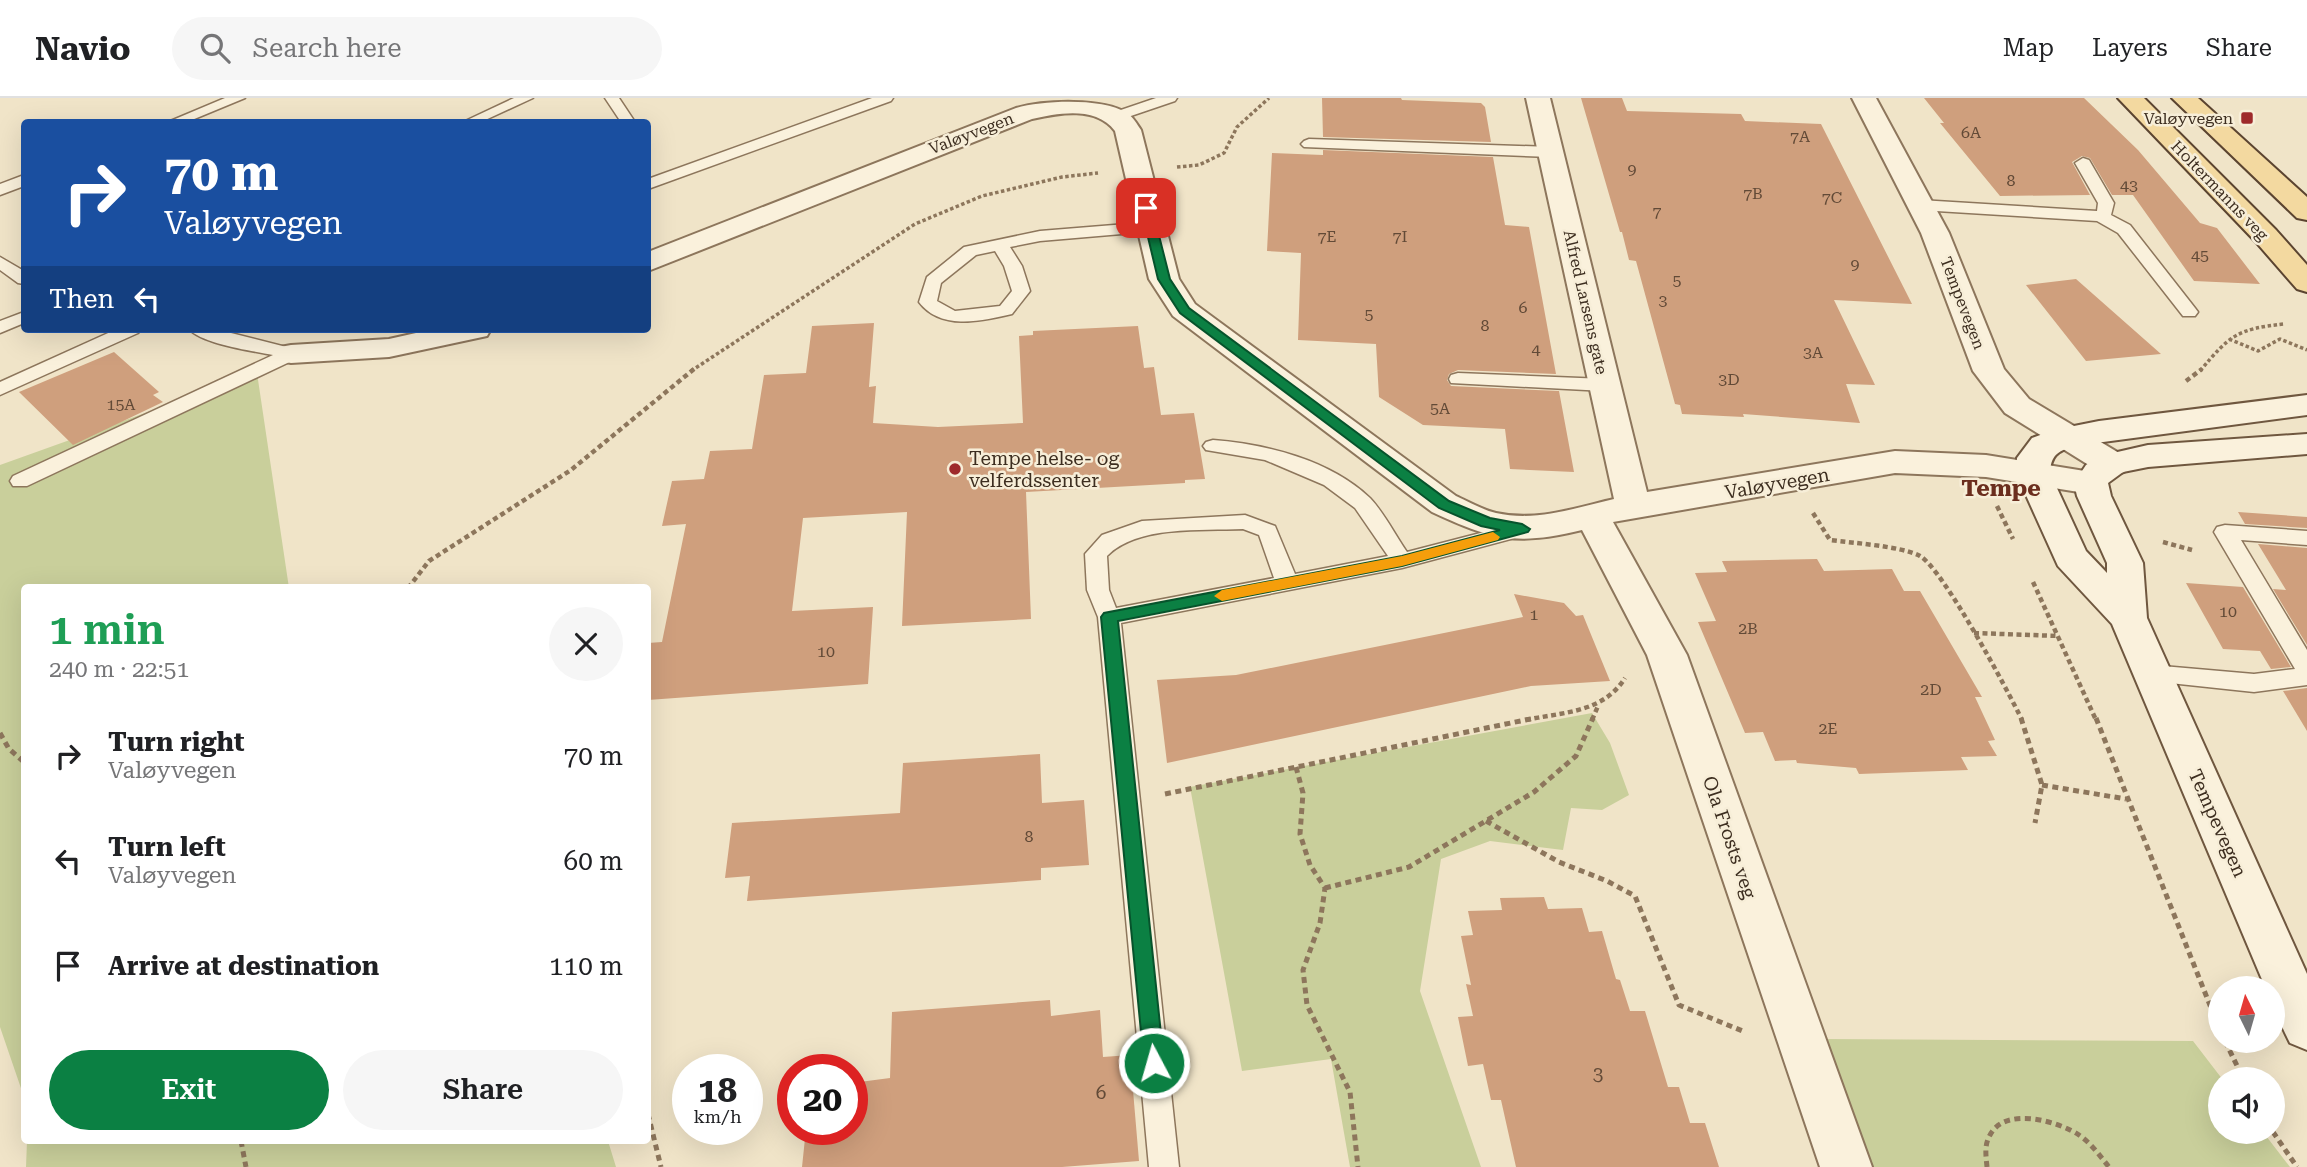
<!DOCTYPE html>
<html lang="en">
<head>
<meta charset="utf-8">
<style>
  body { margin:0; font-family:"Roboto Serif",serif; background:#f6f6f6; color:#202124; height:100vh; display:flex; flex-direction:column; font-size:26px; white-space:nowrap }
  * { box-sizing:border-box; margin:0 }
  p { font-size:23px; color:#757577 }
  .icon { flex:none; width:38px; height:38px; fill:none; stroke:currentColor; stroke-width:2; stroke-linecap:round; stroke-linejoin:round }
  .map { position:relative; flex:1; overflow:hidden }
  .details { position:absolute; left:21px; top:486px; width:630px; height:560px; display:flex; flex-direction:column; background:#fff; border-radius:7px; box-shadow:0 7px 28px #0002 }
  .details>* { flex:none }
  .banner { position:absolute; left:21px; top:21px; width:630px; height:214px; border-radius:7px; box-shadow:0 7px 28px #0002; background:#1a4fa0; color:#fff; overflow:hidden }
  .needle { width:46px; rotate:355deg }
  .fabs { position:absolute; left:2208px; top:878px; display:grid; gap:14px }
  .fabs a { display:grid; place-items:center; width:77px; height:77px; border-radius:50%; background:#fff; box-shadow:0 7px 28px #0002; font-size:35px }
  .speed { position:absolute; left:672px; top:956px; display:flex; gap:14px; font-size:35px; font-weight:700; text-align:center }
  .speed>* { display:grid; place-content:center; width:91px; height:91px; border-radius:50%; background:#fff; box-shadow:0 7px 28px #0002; line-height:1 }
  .speed small { font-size:18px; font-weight:400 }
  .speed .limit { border:10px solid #d22; background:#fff; color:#111 }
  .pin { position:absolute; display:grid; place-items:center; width:60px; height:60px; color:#fff; margin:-30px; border-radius:14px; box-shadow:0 4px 10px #0006 }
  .me { position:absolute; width:77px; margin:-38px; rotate:354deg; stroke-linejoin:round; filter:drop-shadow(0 0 5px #0008) }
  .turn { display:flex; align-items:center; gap:24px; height:147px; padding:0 28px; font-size:32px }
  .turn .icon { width:91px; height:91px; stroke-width:2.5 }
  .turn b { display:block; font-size:49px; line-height:60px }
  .then { display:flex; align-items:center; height:66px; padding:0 28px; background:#0003; gap:14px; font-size:26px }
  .round { display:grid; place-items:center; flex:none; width:74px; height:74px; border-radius:37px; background:#f6f6f6 }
  .overview { display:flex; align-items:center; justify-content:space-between; height:119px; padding:0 28px }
  h1 { font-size:42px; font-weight:600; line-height:52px; color:#1e9e55 }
  .button { display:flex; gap:14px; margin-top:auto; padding:14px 28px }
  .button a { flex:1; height:80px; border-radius:42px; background:#0b8043; color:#fff; font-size:28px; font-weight:600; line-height:80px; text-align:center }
  .button a+a { background:#f6f6f6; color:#202124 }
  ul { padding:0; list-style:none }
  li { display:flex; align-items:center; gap:21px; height:105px; padding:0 28px }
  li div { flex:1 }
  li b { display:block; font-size:26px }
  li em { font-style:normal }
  header { display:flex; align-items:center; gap:42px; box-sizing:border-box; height:98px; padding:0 35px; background:#fff; border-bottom:2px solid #e0e0e0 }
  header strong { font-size:33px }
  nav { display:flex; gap:38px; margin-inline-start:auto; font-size:24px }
  .search { width:490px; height:63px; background:#f6f6f6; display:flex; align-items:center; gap:18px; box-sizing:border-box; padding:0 24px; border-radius:38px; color:#757577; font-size:26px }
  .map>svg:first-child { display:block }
  .green { fill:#c9cf9b }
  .building { fill:#cf9f7d }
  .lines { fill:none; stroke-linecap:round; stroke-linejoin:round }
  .lane-casing { stroke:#8d765c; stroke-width:3 }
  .street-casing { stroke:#8d765c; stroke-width:4 }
  .secondary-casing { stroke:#6f573f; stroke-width:4 }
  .primary-casing { stroke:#5b4430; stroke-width:4 }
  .path-far2 { stroke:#8d765c; stroke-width:3.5; stroke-dasharray:3.5 2.5; stroke-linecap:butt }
  .path-far1 { stroke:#8d765c; stroke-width:4.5; stroke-dasharray:5 3.5; stroke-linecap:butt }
  .path { stroke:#8d765c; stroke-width:5; stroke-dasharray:6 4.5; stroke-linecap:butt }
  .lane { fill:#faf1dc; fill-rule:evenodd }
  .street { fill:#faf1dc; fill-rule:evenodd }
  .secondary { fill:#faf1dc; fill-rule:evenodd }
  .primary { fill:#f3d9a0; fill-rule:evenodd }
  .route { fill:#0b8043; stroke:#07532c; stroke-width:2 }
  .slow { fill:#f59e0b }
  .poi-dot { fill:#9e2a2b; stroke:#f7eed8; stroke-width:2.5 }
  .labels { text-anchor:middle; stroke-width:5; stroke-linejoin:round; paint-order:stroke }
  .far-poi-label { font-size:16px; fill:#3d2e20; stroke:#f7eed8; text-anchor:end }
  .number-label { font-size:16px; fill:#624a37 }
  .far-street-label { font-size:16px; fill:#3d2e20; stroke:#f7eed8 }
  .poi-label { font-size:19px; fill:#3d2e20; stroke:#f7eed8; text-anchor:start }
  .street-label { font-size:19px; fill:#3d2e20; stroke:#f7eed8 }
  .near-number-label { font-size:19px; fill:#624a37 }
  .quarter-label { font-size:23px; font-weight:bold; fill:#6b2e1e; stroke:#f7eed8 }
</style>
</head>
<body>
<header>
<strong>Navio</strong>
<div class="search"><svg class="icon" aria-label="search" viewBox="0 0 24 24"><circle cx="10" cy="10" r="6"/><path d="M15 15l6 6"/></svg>Search here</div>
<nav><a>Map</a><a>Layers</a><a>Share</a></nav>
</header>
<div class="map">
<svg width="2307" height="1069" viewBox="0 0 2307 1069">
  <rect width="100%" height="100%" fill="#f0e4c8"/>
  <path class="green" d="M257 275 289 490H24V999L0 929V367Z
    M1592 615 1610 645 1629 697 1602 712 1571 710 1563 752 1490 743 1441 761 1420 893 1481 1069H1350L1331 961 1242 973 1190 689Z
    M1823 941 2193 943 2223 982H2221V1034H2263L2290 1069H1867Z
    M27 1043H608L616 1069H26Z"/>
  <path class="building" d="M1322 0H1401L1402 2 1481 5 1485 9 1491 44 1323 39Z
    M1581 0H1622L1627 13 1741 16 1745 23 1821 26 1912 206 1834 202 1875 287 1846 286 1860 325 1743 316 1744 319 1682 316 1680 307 1675 306 1636 163 1629 162 1622 134H1620Z
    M1924 0H2084L2138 52 2200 125 2217 130 2260 186 2194 183 2133 97H2112L2090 60 2082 58 2072 64 2090 97 2000 98 1940 25H1944Z
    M1323 52 1493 59 1505 127 1529 129 1556 276 1458 272 1449 276 1447 282 1451 288 1559 293 1574 374 1510 371 1505 331 1423 327 1379 299 1376 246 1298 242 1301 155 1267 153 1272 55 1323 57Z
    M2076 181 2161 256 2086 263 2026 187Z
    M874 225 869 289 876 288 873 325 938 329 1023 325 1019 238 1033 237V233L1138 228 1144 270 1154 269 1161 317 1194 315 1205 381 1185 382V385L1026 394 1031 521 902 528 907 414 803 420 792 513 873 509 868 586 648 602V545L662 544 686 426 662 428 672 383 704 381 710 353 752 351 764 277 806 275 812 228Z
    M114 254 159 294 153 297 163 304 73 347 19 294Z
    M2238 414 2307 419V430L2245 426Z
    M2258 446 2307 450V547L2273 491 2286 492Z
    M1817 461 1824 473 1892 471 1904 493H1920L1982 599H1975L1995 642 1988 643 1997 658 1961 659 1968 672 1859 676 1856 670 1797 665 1796 662 1775 663 1763 634 1745 635 1698 524 1716 523 1695 475 1727 474 1722 463Z
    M2186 485 2243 489 2291 569 2271 571 2260 553 2223 551Z
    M1514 496 1564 505 1576 518 1583 517 1610 583 1531 588 1167 665 1157 582 1236 577 1523 519Z
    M2307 590V633L2283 593Z
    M1040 656 1042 705 1084 702 1089 767 1041 770V782L747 803 750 778 725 780 732 725 900 715 903 665Z
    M1544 799 1548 811 1582 810 1589 834 1602 833 1616 881 1620 882 1630 913H1645L1668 989H1679L1690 1025H1705L1719 1069H1516L1501 1002H1491L1483 966 1468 968 1458 919 1473 918 1466 886 1471 887 1461 838 1473 837 1468 813 1502 812 1500 800Z
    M1050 902 1051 918 1100 912 1103 959 1130 957 1139 1063 1062 1069H802L806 1031H852V985L890 980 892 914Z"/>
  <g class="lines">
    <g class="lane-casing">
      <path id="lane" d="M225 0H245L187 24H168Z
        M514 0H533L481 24H463Z
        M605 0H619L635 24H621Z
        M872 0H893L891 3 648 91V81Z
        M1156 0H1177L1175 3 1122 21H1112L1110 18 1112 15Z
        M1309 41 1551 49 1559 54 1551 59 1304 49 1301 46 1304 43Z
        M2083 60 2089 62 2114 105 2111 117 2130 127 2195 210 2198 214 2195 218H2183L2118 135 2097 123 1920 112 1912 107 1920 102 2097 113 2098 105 2075 65Z
        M24 77V88L0 97V86Z
        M1151 124 1159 129 1157 133 1040 143 1010 149 1022 168 1030 193 1012 216C982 223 941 233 919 204L927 179 964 149 1040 133ZM995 153 1004 168 1012 193 1000 208 955 213 937 203 941 185 976 157Z
        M0 159 24 173V186L18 185 0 172Z
        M24 214V225L0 235V223Z
        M117 231H141L138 235 0 297V284Z
        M189 231H215L298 252 300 256 298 260 27 388H13L10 383 13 378 273 257C253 253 202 246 189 231Z
        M1458 275 1605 281 1614 287 1605 293 1451 285 1449 281 1451 277Z
        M1213 342C1266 346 1330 362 1370 400 1385 416 1395 437 1407 454L1523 424 1530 426 1534 431 1530 436 1402 470 1121 525 1179 1069H1149L1098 519 1087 492 1085 456 1102 437 1142 423 1245 417 1275 428 1295 476 1388 458 1355 410 1324 387 1265 362 1206 352 1203 348 1206 344ZM1243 431 1259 437 1274 480 1116 510 1109 492 1107 458C1137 427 1201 433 1243 431Z
        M2225 427 2307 433V447L2241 442 2307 552V587L2254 594 2151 583 2143 581 2139 575 2143 569 2151 567 2254 576 2295 571 2214 434 2217 429Z"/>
    </g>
    <g class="street-casing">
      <path id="street" d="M1526 0H1550L1647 394 1895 353 1986 357 2091 374 2103 377 2108 385 2103 393 2091 396 1986 379 1895 375 1613 424 1687 557 1872 1069H1820L1647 557 1582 432C1516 448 1492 442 1432 414L1173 218 1149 181 1115 33C1096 8 1059 15 1032 21L648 173V154L1016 10C1045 2 1103 0 1127 15 1133 19 1137 26 1141 32L1179 181 1195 206 1456 398C1469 404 1483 412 1496 415 1536 424 1575 410 1614 401Z
        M1852 0H1876L1949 135 2004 271 2029 301 2124 358 2129 366 2124 374 2112 377 2100 374 2005 315 1973 273 1921 135Z
        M434 231H491L487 238 389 259 291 265 280 263 275 256 280 249 291 247 389 241Z"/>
    </g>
    <g class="secondary-casing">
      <path id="secondary" d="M2307 297V317L2073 348C2057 354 2051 357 2050 375L2086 453 2107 475V465L2077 398 2074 385 2086 367 2100 358 2148 347 2307 336V356L2148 369 2123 374 2108 385 2111 398 2143 465 2147 520 2307 876V952L2290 945C2281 927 2273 911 2273 891H2266L2112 526 2058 468 2016 375 2017 360 2032 340 2054 332 2099 323Z"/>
    </g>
    <g class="primary-casing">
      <path id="primary" d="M2118 0H2144L2276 132 2307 167V194L2297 191 2256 144Z
        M2172 0H2198L2307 99V122L2297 120Z"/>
    </g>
    <path class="path-far2" d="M1177 69 1199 67 1224 55 1237 29 1269 0
      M2229 241 2258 253 2280 241 2307 252
      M691 273 915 126 982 98 1062 79 1098 75
      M2200 273C2230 237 2237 231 2284 226"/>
    <path class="path-far1" d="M2186 283 2202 271
      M1997 408 2013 441
      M1813 415 1830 442C1852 445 1901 448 1920 458 1943 471 2008 593 2022 622
      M2163 444 2192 452
      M2033 484 2096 622
      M408 490 429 463 571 372 694 271
      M1974 535 2059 538
      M1526 622C1563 614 1603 615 1625 580
      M1592 622 1598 608"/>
    <path class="path" d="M2021 620 2042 687 2035 725
      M2096 620 2221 935
      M0 635 9 651 24 664
      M1296 669 1303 695 1300 736 1310 767 1325 790 1320 825 1303 872 1307 907 1350 994 1358 1069
      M2042 687 2126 701
      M1165 696 1535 620
      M1486 723 1559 764 1607 783 1635 798 1679 907 1745 934
      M1325 790 1409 769 1534 694 1576 658 1593 620
      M2225 943 2244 982
      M648 1016 661 1069
      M2273 1034 2297 1069
      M241 1043 246 1069
      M1987 1069C1986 1058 1984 1047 1990 1037 2005 1008 2058 1023 2079 1037 2091 1045 2100 1058 2109 1069"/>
    <use href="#lane" class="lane"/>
    <use href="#street" class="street"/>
    <use href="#secondary" class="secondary"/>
    <use href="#primary" class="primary"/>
  </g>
  <path class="route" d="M1146 106 1152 110 1170 181 1189 210 1449 403 1490 420 1522 426 1530 431 1528 434 1402 468 1118 523 1164 965 1161 971 1154 974 1147 971 1144 965 1101 519 1104 515 1402 458 1500 432 1481 428 1439 410 1180 215 1158 181 1141 110Z"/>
  <path class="slow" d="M1493 434 1500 439 1498 442 1402 468 1222 503 1214 498 1222 492 1402 458Z"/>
  <g class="poi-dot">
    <rect x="2240" y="13" width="14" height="14" rx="3.5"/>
    <circle cx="955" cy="371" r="7"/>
  </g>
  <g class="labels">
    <g class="far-poi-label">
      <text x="2233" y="26">Valøyvegen</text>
    </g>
    <g class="number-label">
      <text x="1971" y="40">6A</text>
      <text x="1800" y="44">7A</text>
      <text x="1632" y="77">9</text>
      <text x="2011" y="88">8</text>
      <text x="2129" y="93">43</text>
      <text x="1753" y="101">7B</text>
      <text x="1832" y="105">7C</text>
      <text x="1657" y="119">7</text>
      <text x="1327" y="144">7E</text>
      <text x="1400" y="144">7I</text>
      <text x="2200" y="163">45</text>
      <text x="1855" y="172">9</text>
      <text x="1677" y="188">5</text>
      <text x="1663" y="208">3</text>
      <text x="1523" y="215">6</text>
      <text x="1369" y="222">5</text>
      <text x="1485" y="233">8</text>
      <text x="1536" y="257">4</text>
      <text x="1813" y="260">3A</text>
      <text x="1729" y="287">3D</text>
      <text x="121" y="312">15A</text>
      <text x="1440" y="316">5A</text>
      <text x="2228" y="519">10</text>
      <text x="1534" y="522">1</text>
      <text x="1748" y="536">2B</text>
      <text x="826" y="559">10</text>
      <text x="1931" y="597">2D</text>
      <text x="1828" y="636">2E</text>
      <text x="1029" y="744">8</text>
    </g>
    <g class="far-street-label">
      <text transform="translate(971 35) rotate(-21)" y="6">Valøyvegen</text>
      <text transform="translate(2220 92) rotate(46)" y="6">Holtermanns veg</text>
      <text transform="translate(1586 204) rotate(77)" y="6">Alfred Larsens gate</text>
      <text transform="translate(1963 205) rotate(69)" y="6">Tempevegen</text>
    </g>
    <g class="poi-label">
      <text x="969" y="367">Tempe helse- og<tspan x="969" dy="22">velferdssenter</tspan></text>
    </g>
    <g class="street-label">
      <text transform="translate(1777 385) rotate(-10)" y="7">Valøyvegen</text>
      <text transform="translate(2218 725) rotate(66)" y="7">Tempevegen</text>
      <text transform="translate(1730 739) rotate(71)" y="7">Ola Frosts veg</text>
    </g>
    <g class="near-number-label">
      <text x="1598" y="982">3</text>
      <text x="1101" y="1001">6</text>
    </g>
    <g class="quarter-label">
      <text x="2001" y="398">Tempe</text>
    </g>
  </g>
</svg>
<div class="fabs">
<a><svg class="needle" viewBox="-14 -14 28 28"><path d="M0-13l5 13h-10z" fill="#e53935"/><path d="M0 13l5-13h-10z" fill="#757577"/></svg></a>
<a><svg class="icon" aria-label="sound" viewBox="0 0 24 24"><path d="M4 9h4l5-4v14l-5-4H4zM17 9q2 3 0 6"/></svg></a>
</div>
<div class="speed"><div>18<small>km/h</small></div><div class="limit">20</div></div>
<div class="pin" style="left:1146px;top:110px;background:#d93025"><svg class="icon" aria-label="arrive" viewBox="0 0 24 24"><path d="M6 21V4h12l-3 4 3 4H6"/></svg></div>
<svg class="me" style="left:1154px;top:965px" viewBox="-20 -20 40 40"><circle r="17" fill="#0b8043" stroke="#fff" stroke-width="3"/><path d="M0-11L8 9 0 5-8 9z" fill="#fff"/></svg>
<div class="banner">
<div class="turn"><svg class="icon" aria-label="right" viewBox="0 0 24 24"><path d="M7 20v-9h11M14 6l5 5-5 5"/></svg><div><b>70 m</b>Valøyvegen</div></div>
<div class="then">Then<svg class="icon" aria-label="left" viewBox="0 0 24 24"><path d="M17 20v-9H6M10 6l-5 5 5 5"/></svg></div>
</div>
<section class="details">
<div class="overview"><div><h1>1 min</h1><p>240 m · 22:51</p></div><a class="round"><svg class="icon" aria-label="close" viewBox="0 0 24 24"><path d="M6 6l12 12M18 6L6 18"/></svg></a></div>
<ul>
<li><svg class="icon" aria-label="right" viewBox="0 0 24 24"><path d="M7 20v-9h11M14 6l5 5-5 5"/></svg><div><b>Turn right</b><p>Valøyvegen</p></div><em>70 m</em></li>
<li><svg class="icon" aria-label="left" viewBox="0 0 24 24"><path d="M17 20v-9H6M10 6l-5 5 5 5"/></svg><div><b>Turn left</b><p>Valøyvegen</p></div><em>60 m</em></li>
<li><svg class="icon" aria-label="arrive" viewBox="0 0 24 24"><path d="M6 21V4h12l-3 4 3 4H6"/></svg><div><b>Arrive at destination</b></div><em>110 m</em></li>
</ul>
<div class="button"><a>Exit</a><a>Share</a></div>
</section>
</div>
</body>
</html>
